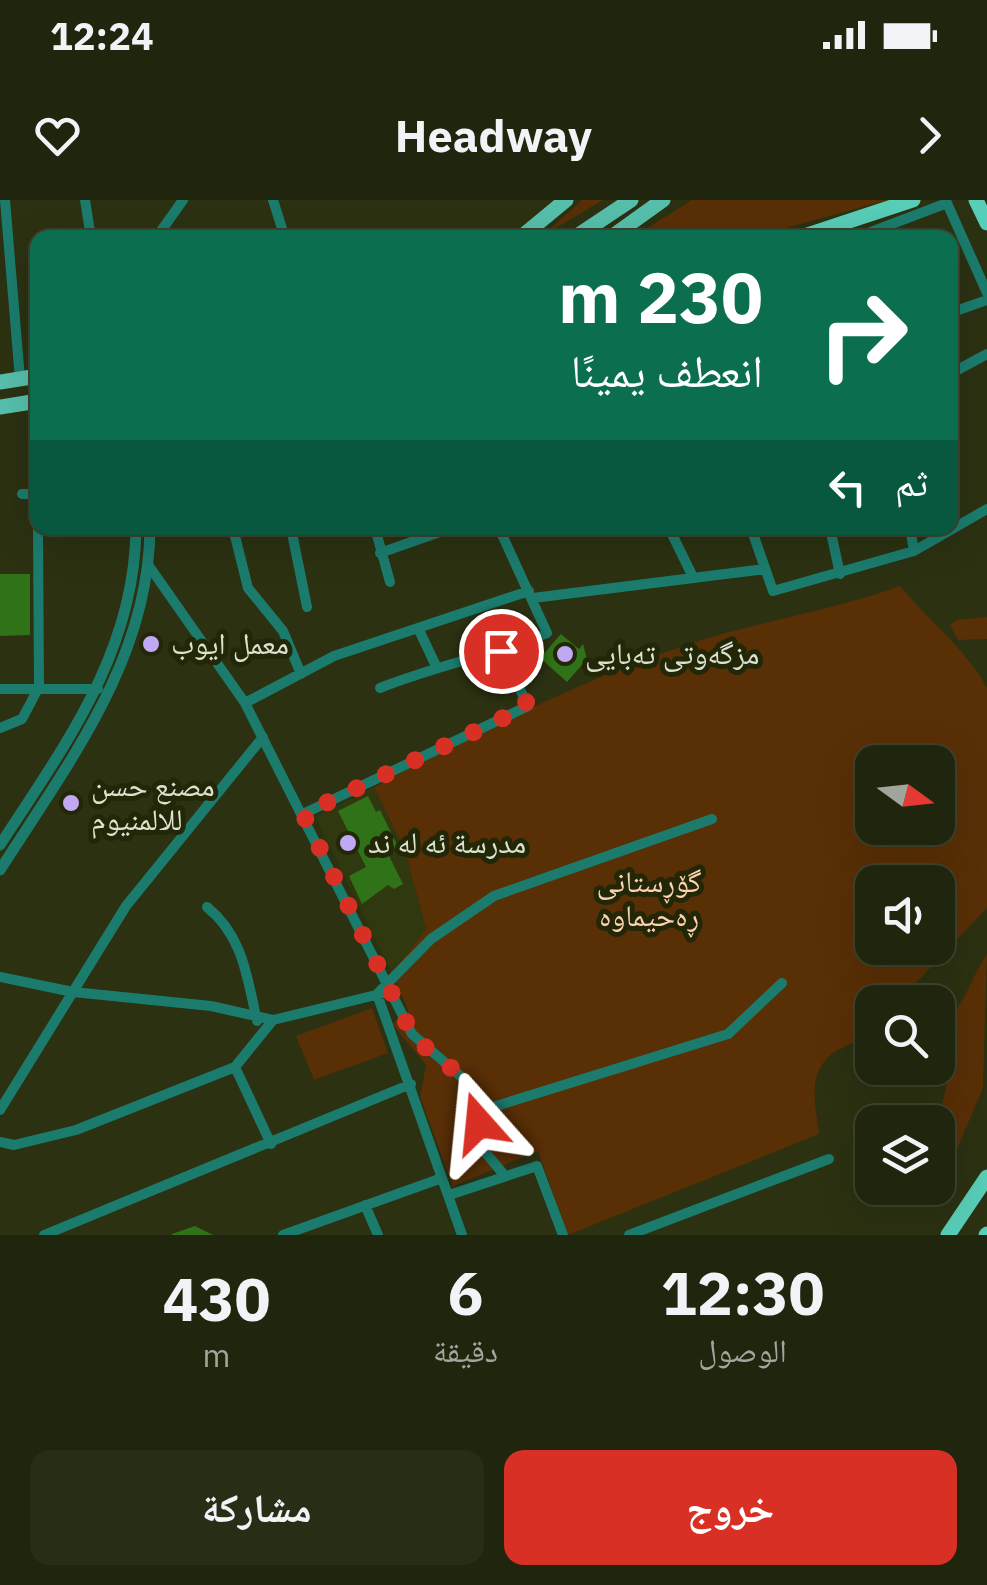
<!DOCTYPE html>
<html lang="ar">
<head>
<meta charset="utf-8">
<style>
  body { margin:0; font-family:"IBM Plex Sans","Noto Naskh Arabic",sans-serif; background:#282d16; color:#f1f3f6; direction:rtl; height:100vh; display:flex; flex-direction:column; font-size:38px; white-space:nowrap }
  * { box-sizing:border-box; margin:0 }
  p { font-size:32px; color:#a2a59d }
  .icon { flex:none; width:55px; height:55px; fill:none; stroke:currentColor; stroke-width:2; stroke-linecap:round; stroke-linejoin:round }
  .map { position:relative; height:1035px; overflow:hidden; direction:ltr }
  .sheet { display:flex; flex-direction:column; background:#20250d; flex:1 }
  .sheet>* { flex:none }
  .banner { position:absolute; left:30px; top:30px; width:928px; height:305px; border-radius:20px; box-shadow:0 10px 40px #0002,0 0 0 2px #3d422e; direction:rtl; background:#0b6e4f; color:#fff; overflow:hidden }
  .needle { width:65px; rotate:105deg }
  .buttons { position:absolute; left:855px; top:545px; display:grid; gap:20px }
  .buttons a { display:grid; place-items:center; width:100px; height:100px; border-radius:20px; background:#20250d; box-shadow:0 10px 40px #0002,0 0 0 2px #3d422e; font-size:50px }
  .pin { position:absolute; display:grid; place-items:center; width:85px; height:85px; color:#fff; margin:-42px; border:5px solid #fff; border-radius:50%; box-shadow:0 2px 10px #0007 }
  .me { position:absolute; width:110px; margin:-55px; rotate:342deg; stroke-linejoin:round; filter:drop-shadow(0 0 8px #0008) }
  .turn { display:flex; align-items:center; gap:35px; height:210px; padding:0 30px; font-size:45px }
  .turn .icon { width:130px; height:130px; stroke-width:2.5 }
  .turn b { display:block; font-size:70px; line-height:85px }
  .then { display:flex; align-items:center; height:95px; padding:0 30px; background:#0003; gap:20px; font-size:38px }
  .eta { display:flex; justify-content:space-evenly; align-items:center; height:170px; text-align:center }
  .eta b { font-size:60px; font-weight:700; line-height:70px }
  .cta { display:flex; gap:20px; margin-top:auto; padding:20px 30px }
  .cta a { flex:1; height:115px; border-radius:20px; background:#d93025; color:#fff; font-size:40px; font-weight:700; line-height:115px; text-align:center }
  .cta a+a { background:#282d16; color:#f1f3f6 }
  .status { display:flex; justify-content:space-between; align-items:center; height:70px; padding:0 50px; background:#20250d; direction:ltr }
  .status svg { height:28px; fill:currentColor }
  header { display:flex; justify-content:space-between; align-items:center; height:130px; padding:0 30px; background:#20250d; font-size:45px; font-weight:700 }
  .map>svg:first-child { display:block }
  .built { fill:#30380f }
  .green { fill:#592f06; fill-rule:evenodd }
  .building { fill:#307217 }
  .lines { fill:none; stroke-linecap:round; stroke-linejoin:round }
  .minor { stroke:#1b7c6d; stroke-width:10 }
  .tertiary { stroke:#1b7c6d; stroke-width:11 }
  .primary { stroke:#56bfab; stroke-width:15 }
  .trunk { stroke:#58cdb7; stroke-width:15 }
  .route { stroke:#d93025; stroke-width:18; stroke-dasharray:0 32.4 }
  .poi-dot { fill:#c1a8f3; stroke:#212707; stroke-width:4 }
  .labels { text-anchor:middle; stroke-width:10; stroke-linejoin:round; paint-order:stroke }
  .poi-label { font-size:30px; fill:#dde2cf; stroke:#212707; text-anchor:start }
  .park-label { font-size:30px; fill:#fed1af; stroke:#212707 }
</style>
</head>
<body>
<div class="status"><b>12:24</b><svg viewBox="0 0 49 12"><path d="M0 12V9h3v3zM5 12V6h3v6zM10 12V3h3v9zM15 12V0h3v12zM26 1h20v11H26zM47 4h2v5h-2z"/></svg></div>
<header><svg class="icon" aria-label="forward" viewBox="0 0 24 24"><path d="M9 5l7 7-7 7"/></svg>Headway<svg class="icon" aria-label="heart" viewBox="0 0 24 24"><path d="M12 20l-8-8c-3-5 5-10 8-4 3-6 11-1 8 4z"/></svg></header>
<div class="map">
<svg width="987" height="1035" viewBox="0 0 987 1035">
  <rect width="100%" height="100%" fill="#2b3111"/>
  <path class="built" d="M374 587 405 651 426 729 392 773 315 617Z"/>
  <path class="green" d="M582 0H603L541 37 579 3Z
    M692 0H888L753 37H633Z
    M900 386C928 420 966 449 987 488V708L898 802H872V829C861 842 846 844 832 854 806 874 816 906 819 934L568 1035 538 951 453 986 420 897 426 865 392 824 408 810 392 773 426 729 405 651 374 587C485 530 588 475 708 438 772 419 837 409 900 386ZM872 562H938V628H872ZM872 682H938V748H872Z
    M987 417V439L958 440 950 425 957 420Z
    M987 754 983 888 952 961 938 982V926L949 872 947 857 938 843V829C959 819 972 775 987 754Z
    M372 808 388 853 314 880 296 836Z"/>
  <path class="building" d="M0 374H30V435L0 436Z
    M561 434 579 449 583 444 587 459 567 482 540 458Z
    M368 596 376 612 380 610 398 647 387 652 403 684 394 689 388 685 362 704 349 676 366 667 338 611Z
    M195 1026 213 1035H172V1034Z"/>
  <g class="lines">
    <path class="minor" d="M5 0 20 179
      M85 0 91 38
      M273 0 285 38
      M156 38 183 0
      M855 38 947 3 987 93
      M950 113 987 100
      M950 174 987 154
      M22 294H38
      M233 328 248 388 283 431 301 474
      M291 328 307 407
      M375 328 390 382
      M669 328 692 375
      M751 328 773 391 914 351 987 309
      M830 328 840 374
      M910 328 914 351
      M380 353 451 328
      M149 366 245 503 412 834 473 887 480 911V946L505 976
      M533 398 765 369
      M418 428 436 466
      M380 488C435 466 492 455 547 433L499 328
      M0 489H98
      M245 503 334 456 529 391
      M0 528 22 519 39 487 38 328
      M303 614 528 506 501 451
      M207 707C243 736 247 777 257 821
      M0 777 73 792 211 806 273 820
      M235 867 271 944
      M0 910 126 706 263 537
      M480 911 728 834 782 783
      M0 942 14 945 76 930 235 867 273 820 384 793
      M449 995 537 966 563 1035
      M365 1005 378 1035
      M44 1035 411 884
      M283 1035 442 978
      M462 1035 377 794 431 739 494 696 712 619
      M629 1035 829 959"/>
    <path class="tertiary" d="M0 645C65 545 135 452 136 328
      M0 670C68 563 149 460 150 328"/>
    <path class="primary" d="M520 38 566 0
      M574 38 631 0
      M610 38 663 0
      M0 182 38 176
      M0 207 38 201"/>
    <path class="trunk" d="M976 0 987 23
      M798 38 913 0
      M948 1035 987 977
      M986 1035 987 1034"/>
  </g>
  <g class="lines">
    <path class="route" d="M479 923C481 876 439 865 412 834L303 614 528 506 501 451"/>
  </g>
  <g class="poi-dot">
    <circle cx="151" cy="444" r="10"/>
    <circle cx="565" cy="454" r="10"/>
    <circle cx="71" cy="603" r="10"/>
    <circle cx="348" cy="643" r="10"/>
  </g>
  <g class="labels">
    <g class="poi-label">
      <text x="171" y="454">معمل ايوب</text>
      <text x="585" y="464">مزگەوتی تەبایی</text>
      <text x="91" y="596">مصنع حسن<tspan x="91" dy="34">للالمنيوم</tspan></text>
      <text x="368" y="653">مدرسة ئه له ند</text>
    </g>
    <g class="park-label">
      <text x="649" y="692">گۆڕستانی<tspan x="649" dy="34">ڕەحیماوە</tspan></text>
    </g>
  </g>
</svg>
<div class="buttons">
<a><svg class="needle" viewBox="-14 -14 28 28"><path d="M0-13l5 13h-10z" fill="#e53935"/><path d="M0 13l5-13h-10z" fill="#a2a59d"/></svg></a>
<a><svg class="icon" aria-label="sound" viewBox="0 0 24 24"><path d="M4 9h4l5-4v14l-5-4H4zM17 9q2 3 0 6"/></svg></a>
<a><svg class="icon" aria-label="search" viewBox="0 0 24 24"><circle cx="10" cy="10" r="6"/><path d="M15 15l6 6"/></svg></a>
<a><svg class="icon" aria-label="layers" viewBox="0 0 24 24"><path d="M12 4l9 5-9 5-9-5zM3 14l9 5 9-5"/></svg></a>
</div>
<div class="pin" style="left:501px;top:451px;background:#d93025"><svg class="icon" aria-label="arrive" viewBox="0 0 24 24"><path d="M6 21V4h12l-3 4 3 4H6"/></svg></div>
<svg class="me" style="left:479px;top:923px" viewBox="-20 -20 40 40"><path d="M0-17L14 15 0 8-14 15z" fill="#d93025" stroke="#fff" stroke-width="4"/></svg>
<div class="banner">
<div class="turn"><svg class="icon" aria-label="right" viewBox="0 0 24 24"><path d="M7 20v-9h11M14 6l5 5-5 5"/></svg><div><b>230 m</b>انعطف يمينًا</div></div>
<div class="then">ثم<svg class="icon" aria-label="left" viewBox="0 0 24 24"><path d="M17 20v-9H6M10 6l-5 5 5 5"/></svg></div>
</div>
</div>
<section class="sheet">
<div class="eta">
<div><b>12:30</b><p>الوصول</p></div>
<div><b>6</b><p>دقيقة</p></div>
<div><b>430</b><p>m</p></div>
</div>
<div class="cta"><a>خروج</a><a>مشاركة</a></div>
</section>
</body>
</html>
